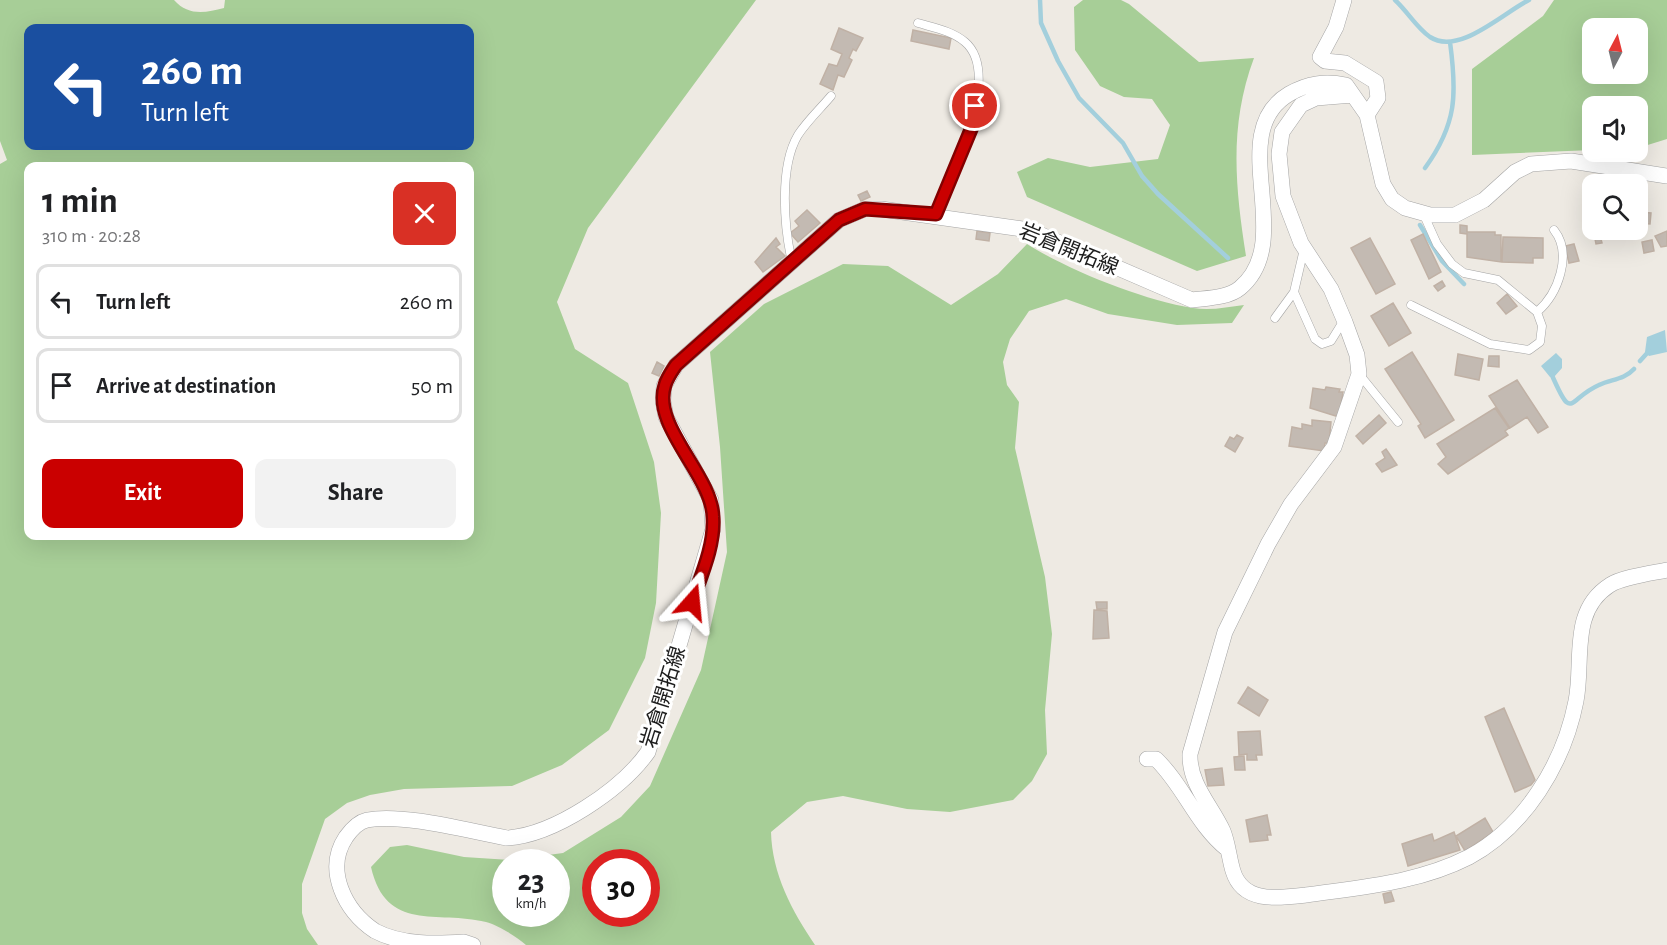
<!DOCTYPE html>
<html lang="en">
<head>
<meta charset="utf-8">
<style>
  body { margin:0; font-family:"Alegreya Sans","Noto Sans JP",sans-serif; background:#f2f2f2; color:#202124; height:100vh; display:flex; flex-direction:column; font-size:22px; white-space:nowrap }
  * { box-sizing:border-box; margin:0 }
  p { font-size:20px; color:#757577 }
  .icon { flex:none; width:33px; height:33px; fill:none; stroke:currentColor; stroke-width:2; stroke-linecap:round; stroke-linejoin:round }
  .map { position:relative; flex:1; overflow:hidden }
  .details { position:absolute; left:24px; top:162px; width:450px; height:378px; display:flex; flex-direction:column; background:#fff; border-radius:12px; box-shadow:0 6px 24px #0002 }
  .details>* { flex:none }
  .hud { position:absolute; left:24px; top:24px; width:450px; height:126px; border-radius:12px; box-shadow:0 6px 24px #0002; background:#1a4fa0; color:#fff; overflow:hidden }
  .needle { width:39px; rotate:7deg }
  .buttons { position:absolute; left:1582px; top:18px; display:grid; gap:12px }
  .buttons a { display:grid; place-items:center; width:66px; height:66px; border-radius:12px; background:#fff; box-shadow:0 6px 24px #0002; font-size:30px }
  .speed { position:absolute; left:492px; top:849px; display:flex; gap:12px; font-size:30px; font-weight:700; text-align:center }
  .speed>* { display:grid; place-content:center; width:78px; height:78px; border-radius:50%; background:#fff; box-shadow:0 6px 24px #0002; line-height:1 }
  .speed small { font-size:15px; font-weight:400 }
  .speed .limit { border:9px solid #d22; background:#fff; color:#111 }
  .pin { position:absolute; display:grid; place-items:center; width:51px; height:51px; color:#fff; margin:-26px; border:3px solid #fff; border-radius:50%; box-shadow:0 2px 6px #0007 }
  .me { position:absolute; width:66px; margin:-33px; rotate:18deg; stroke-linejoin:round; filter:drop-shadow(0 0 4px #0008) }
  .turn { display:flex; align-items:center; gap:21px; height:126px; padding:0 18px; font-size:27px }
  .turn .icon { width:78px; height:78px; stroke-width:2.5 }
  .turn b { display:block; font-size:42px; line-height:51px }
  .round { display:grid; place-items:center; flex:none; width:63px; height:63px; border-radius:12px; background:#f2f2f2 }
  .head { display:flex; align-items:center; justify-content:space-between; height:102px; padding:0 18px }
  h1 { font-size:36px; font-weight:700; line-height:45px }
  .button { display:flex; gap:12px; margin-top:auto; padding:12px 18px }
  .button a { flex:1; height:69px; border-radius:12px; background:#ca0000; color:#fff; font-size:24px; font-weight:700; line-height:69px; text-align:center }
  .button a+a { background:#f2f2f2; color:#202124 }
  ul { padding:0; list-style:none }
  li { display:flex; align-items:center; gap:18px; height:75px; margin:0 12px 9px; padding:0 6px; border:3px solid #e0e0e0; border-radius:12px }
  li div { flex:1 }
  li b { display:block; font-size:22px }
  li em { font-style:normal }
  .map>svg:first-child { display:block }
  .forest { fill:#a7ce97; fill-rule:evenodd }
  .water { fill:#a3cfdc }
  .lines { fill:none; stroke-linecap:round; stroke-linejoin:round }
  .stream { stroke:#a3cfdc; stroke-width:4.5 }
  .building { fill:#c3bab2; stroke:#c0b1a5; stroke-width:1.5 }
  .service-casing { stroke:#a4a4a4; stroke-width:9 }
  .minor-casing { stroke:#a4a4a4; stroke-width:16 }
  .service { stroke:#fff; stroke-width:8 }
  .minor { stroke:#fff; stroke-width:15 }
  .route-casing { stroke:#830000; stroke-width:15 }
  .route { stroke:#ca0000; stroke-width:10 }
  .labels { text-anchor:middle; stroke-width:6; stroke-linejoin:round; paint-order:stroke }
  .street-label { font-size:21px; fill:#1d1d1d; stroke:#fff }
</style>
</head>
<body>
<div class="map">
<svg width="1667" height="945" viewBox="0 0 1667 945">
  <rect width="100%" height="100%" fill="#eeeae3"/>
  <path class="forest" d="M0 0H174C188 16 205 13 224 8L225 0H756L588 228 557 302 575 349 628 383 654 462 661 513 656 603 645 658 609 730 562 765 512 786 404 789 370 795 347 803 325 819 302 884V913L307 929 318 945H0V164L7 160 0 141ZM28 28H470V146H28ZM28 166H470V536H28Z
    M1083 0H1121L1129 4 1199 62 1254 58C1229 125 1235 186 1246 256L1197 271 1027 197 1017 172 1048 158 1090 167 1158 159 1170 125 1152 99 1124 97 1100 86 1075 50 1074 7Z
    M1554 0H1667V139L1638 148V106H1593V150L1472 155V69L1543 16ZM1593 28H1638V74H1593Z
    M1027 244C1070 271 1143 300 1193 308 1210 311 1228 307 1244 305L1232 323 1177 325 1108 314 1066 299 1029 311 1010 339 1003 362 1007 385 1019 402 1015 448 1045 577 1052 634 1045 710 1047 754 1032 781 1013 800 950 812 907 809 843 796 807 802 771 832C772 874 792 911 815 945H526C517 937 498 925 486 922 437 910 386 933 371 867L390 847 407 845 464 857 511 860 563 853 621 817 650 786 701 670 727 552 720 447 710 352 764 304 843 264 888 266 951 305 998 274ZM506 862H556V914H506ZM596 862H646V914H596Z"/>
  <path class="water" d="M1665 330 1667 352 1649 356 1645 352 1647 337Z
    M1556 353 1562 359V368L1554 377H1550L1541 366Z"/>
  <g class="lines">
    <path class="stream" d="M1040 0 1041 23 1058 61 1079 98 1123 143 1142 176 1158 194 1228 258
      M1395 0C1408 12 1416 27 1430 37 1459 56 1504 12 1529 0
      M1425 168C1457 124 1457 94 1450 42
      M1420 225 1442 261 1464 284
      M1640 361 1649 351
      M1551 373C1573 424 1567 399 1599 385 1611 379 1624 380 1634 369"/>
  </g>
  <path class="building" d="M839 28 863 38 856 51 853 49 849 58 852 60 844 77 838 75 833 90 820 84 829 64 837 66 842 54 831 49Z
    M913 30 951 38 949 49 911 41Z
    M867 191 870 197 861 201 858 195Z
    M1638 207H1641L1640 212 1651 213 1650 224 1638 223Z
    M807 210 820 223 798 242 790 233 799 226 795 221Z
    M1460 225 1467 226V232H1495V235H1501V262L1467 257V234L1460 233Z
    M977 231 990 233 989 241 976 239Z
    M1667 231V246L1661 247 1655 236Z
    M1599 232 1602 243 1596 244 1594 234Z
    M1423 234 1441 272 1429 279 1411 240Z
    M1503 237 1543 238V258H1533V263L1502 262Z
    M776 238 780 244 776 247 785 256 763 272 755 262Z
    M1370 238 1395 284 1376 294 1351 248Z
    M1652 240 1654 251 1644 253 1642 242Z
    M1574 244 1579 261 1569 263 1565 246Z
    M1442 281 1445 286 1438 291 1434 286Z
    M1507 294 1517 306 1506 314 1497 303Z
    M1393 303 1411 333 1389 346 1371 316Z
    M1412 352 1454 420 1425 438 1418 426 1421 424 1385 369Z
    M1458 354 1483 359 1479 380 1455 375Z
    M1489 356H1499V367L1488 366Z
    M657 362 664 366 659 376 652 373Z
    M1517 380 1548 427 1538 433 1527 417 1510 428 1489 396Z
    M1326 387 1340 389 1339 392H1343L1339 417 1310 408 1313 388 1325 390Z
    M1495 408 1509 428 1505 431 1508 435 1448 474 1438 464 1446 457 1437 444Z
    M1379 415 1386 423 1363 444 1356 436Z
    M1312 420 1331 422 1329 443H1325L1324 451 1289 446 1292 427 1302 429V424L1312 426Z
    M1237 435 1243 438 1235 452 1225 446 1230 437 1234 439Z
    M1386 449 1397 465 1382 472 1376 464 1385 458 1382 452Z
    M1096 602H1107V609H1097Z
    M1094 610 1107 611 1109 638 1093 639Z
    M1248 687 1268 700 1259 716 1238 703Z
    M1504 708 1535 780 1531 785 1515 792 1485 717Z
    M1260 731 1262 755H1256L1257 760H1247V754L1239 755 1238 732Z
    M1244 756 1245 770H1235L1234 757Z
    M1222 768 1224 785 1208 786 1205 770Z
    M1267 815 1271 835H1267L1268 840 1250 842 1246 820Z
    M1485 818 1493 832 1465 851 1456 836Z
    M1454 832 1460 850 1408 866 1402 844 1432 834 1434 841Z
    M1391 892 1394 901 1385 903 1383 894Z"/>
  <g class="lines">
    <g class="service-casing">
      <path id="service" d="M918 23C935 28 952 31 965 42 1003 74 952 179 936 215
        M792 262C784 227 779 167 798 135 807 121 821 108 831 96
        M1294 292 1315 339 1322 344 1331 341 1344 320
        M1411 305 1490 344 1529 350 1540 342 1542 326 1537 312 1498 280 1464 273 1452 264 1437 244 1423 213
        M1537 312C1558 294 1573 254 1554 230
        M1275 318 1294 292 1304 249
        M1359 374 1398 422"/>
    </g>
    <g class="minor-casing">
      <path id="minor" d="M1344 0 1336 27 1320 57 1325 61 1345 63 1376 82 1378 98 1367 115
        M1353 95 1316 98 1301 105 1282 132 1279 154 1283 196 1301 243 1331 289 1345 322 1357 355 1359 374 1334 447 1291 504 1268 544 1225 632 1190 754C1189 784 1211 805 1223 831 1228 843 1229 858 1233 871 1243 904 1279 898 1306 895 1362 887 1418 883 1469 857 1525 827 1564 763 1576 701 1584 661 1569 611 1610 585 1622 577 1652 573 1667 570
        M1147 759H1156C1184 786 1196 824 1227 849
        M473 945 464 942C435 944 402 945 375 931 345 911 324 870 346 837 351 830 358 822 367 820 404 813 468 831 507 838 554 835 621 790 648 752L713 529 711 500 666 417 663 401 664 386 676 365 839 220 865 209H881L1030 230 1192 300C1207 298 1228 298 1240 288 1298 240 1223 133 1289 94 1308 83 1325 81 1346 85L1367 115 1383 184 1392 199 1405 208 1430 215H1455L1484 200 1515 172 1531 164 1571 161 1667 176"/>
    </g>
    <use href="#service" class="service"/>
    <use href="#minor" class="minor"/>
  </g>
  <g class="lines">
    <g class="route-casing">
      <path id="route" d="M692 602C701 576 715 545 713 517 712 475 651 426 665 385 667 378 672 371 676 365L839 220 865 209 936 214 972 127 975 106"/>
    </g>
    <use href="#route" class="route"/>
  </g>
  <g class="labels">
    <g class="street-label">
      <text transform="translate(1069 249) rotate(22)" y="7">岩倉開拓線</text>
      <text transform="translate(663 697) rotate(-73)" y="7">岩倉開拓線</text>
    </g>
  </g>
</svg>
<div class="buttons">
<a><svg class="needle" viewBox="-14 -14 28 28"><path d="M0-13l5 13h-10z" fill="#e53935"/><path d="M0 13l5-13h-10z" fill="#757577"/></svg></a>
<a><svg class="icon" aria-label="sound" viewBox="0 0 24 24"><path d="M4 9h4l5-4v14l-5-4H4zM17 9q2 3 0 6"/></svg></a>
<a><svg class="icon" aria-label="search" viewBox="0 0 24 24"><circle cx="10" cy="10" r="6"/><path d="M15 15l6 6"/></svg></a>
</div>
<div class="speed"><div>23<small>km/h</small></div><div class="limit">30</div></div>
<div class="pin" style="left:975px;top:106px;background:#d93025"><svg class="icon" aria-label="arrive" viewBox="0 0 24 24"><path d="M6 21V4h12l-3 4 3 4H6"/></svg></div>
<svg class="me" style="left:692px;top:602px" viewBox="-20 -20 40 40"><path d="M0-17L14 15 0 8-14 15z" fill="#ca0000" stroke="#fff" stroke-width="4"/></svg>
<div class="hud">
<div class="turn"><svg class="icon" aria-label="left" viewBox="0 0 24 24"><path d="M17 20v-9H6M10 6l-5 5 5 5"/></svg><div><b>260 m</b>Turn left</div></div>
</div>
<section class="details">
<div class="head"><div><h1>1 min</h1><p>310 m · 20:28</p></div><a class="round" style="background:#d93025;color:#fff"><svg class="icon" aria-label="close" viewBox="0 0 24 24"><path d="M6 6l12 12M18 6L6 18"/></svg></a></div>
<ul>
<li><svg class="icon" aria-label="left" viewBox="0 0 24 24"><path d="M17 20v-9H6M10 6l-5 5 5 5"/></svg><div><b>Turn left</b></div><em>260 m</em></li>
<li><svg class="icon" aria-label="arrive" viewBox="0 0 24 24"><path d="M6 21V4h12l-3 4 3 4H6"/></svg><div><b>Arrive at destination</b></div><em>50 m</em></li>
</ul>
<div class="button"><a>Exit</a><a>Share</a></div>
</section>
</div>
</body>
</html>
